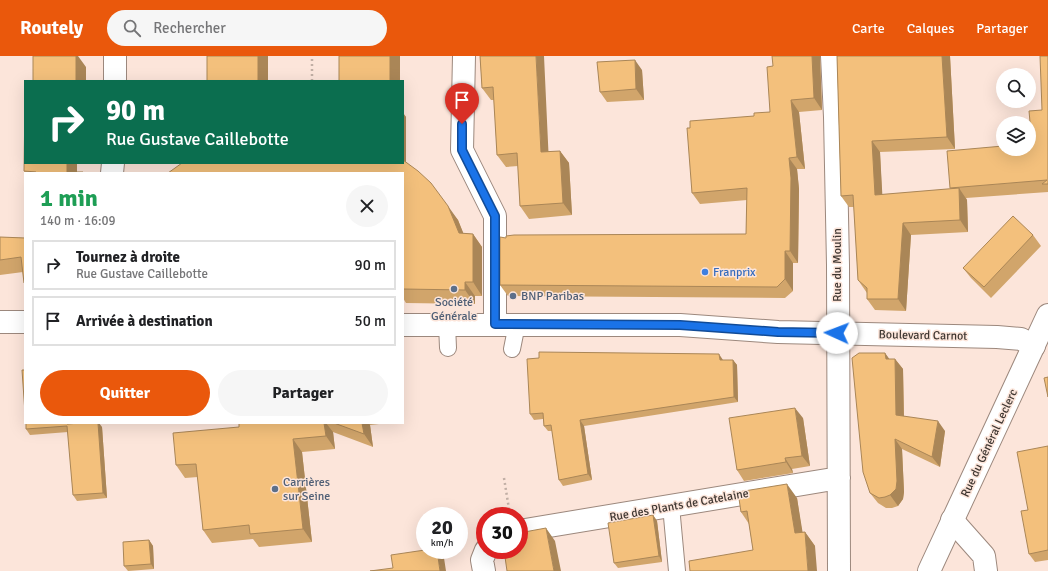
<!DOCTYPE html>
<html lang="fr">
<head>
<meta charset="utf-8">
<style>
  body { margin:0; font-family:Signika,sans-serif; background:#f6f6f6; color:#202124; height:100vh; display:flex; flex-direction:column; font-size:15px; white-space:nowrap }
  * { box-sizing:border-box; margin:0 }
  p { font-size:13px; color:#757577 }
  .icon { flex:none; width:22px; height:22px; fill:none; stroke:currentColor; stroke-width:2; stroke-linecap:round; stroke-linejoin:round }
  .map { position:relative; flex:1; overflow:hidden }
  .side { position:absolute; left:24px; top:116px; width:380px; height:252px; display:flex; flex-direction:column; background:#fff; border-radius:0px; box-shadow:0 4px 16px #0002 }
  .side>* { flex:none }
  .guide { position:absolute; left:24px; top:24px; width:380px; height:84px; border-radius:0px; box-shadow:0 4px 16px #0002; background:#0b6e4f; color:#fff; overflow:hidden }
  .buttons { position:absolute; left:996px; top:12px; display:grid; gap:8px }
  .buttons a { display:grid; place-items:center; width:40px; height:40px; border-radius:50%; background:#fff; box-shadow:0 4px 16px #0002; font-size:20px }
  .speed { position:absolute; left:416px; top:451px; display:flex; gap:8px; font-size:20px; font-weight:700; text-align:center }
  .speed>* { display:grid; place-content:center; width:52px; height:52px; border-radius:50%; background:#fff; box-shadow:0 4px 16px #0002; line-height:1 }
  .speed small { font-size:10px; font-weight:400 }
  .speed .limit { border:6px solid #d22; background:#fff; color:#111 }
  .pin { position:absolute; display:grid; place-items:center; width:34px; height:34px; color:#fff; margin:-41px -17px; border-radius:50% 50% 50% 0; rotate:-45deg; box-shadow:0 0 4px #0007 }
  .pin .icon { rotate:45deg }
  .me { position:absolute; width:44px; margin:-22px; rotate:272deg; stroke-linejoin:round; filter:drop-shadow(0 0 3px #0008) }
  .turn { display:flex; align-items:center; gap:14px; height:84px; padding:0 16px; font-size:18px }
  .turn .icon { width:52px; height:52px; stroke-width:2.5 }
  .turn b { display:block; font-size:28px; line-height:34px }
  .round { display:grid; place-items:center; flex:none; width:42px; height:42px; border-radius:21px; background:#f6f6f6 }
  .head { display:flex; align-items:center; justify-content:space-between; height:68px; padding:0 16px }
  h1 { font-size:24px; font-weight:700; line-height:30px; color:#1e9e55 }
  .cta { display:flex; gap:8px; margin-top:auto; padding:8px 16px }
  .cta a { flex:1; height:46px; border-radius:24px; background:#ea580c; color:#fff; font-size:16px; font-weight:700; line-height:46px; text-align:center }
  .cta a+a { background:#f6f6f6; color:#202124 }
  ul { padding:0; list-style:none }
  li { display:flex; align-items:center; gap:12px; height:50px; margin:0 8px 6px; padding:0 8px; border:2px solid #e0e0e0; border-radius:0px }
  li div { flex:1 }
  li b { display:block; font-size:15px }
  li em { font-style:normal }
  header { display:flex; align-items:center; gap:24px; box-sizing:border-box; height:56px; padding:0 20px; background:#ea580c; color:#fff }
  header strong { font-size:19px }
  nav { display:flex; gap:22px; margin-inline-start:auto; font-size:14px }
  .search { width:280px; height:36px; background:#f6f6f6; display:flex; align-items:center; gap:10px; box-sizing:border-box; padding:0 14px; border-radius:22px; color:#757577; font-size:15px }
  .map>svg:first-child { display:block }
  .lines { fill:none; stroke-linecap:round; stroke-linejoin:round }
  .service-casing { stroke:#9c887d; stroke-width:18 }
  .minor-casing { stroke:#9c887d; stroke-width:24 }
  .tertiary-casing { stroke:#9c887d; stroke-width:24 }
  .path { stroke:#c1afa5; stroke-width:2.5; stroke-dasharray:2 3; stroke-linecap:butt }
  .service { stroke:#fff; stroke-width:16 }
  .minor { stroke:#fff; stroke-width:22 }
  .tertiary { stroke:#fff; stroke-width:22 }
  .wall { fill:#d1a56b }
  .shaded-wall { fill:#aa8657 }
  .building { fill:#f3c07c; stroke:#aa8657 }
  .route-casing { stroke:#114b97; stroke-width:10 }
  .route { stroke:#1a73e8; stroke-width:7 }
  .shop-dot { fill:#3f7fe0; stroke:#fce5da; stroke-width:1.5 }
  .service-dot { fill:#5c6f8a; stroke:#fce5da; stroke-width:1.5 }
  .labels { text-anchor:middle; stroke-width:3; stroke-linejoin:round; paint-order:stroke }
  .street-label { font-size:12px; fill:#3f3732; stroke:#fce5da }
  .shop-label { font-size:12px; fill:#366cbe; stroke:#fce5da; text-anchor:start }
  .service-label { font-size:12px; fill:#4e5e75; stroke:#fce5da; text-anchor:start }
</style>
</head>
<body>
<header>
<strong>Routely</strong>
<div class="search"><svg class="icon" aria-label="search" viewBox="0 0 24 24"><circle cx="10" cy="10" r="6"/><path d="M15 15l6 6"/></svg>Rechercher</div>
<nav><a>Carte</a><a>Calques</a><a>Partager</a></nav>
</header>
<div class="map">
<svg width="1048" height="515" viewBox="0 0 1048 515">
  <rect width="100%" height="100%" fill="#fce5da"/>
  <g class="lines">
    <g class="service-casing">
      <path id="service" d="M447 268 448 292
        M512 293 517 268
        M671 450 677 515"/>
    </g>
    <g class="minor-casing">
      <path id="minor" d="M464 0 462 94 495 160V268
        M832 0 835 61 838 209 839 515
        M115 25V0
        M112 117 113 107
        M0 266H25
        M403 269H680L778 276 997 281 1021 283 1034 290
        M952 464 984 500 986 515
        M519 475 839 422
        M484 515 482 504 486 494"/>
    </g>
    <g class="tertiary-casing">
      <path id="tertiary" d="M929 515 1048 259"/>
    </g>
    <path class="path" d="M312 25V0
      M504 422 509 453"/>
    <use href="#service" class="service"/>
    <use href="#minor" class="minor"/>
    <use href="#tertiary" class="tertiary"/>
  </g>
  <path class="wall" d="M480 0 549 96 560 95 569 107 572 159 529 163 520 150 518 110 506 111 497 99 494 44H491L482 32Z
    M820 0 822 54 799 56 805 113H797L799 133 798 207H793V235L785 242 508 240 500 229 506 182 746 178 747 144 700 148 692 137 690 72 754 60 770 56 773 10Z
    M837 0H950L955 93 880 96 882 139 951 133 950 132 1029 93 1031 77 1042 54 1048 0V136L966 142 967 144 968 176 911 179 906 255 875 254 867 243V237L858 224 854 151H849L841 140Z
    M642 14 644 44 607 46 600 36Z
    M403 57 406 61V106L458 164 463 177 473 178 482 191V240H475V248L406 247 403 242Z
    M24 115 77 116 83 117H25Z
    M1033 179 1041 190 991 242 971 222 963 212Z
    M0 181 25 182V228L24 227 23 216 0 219Z
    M885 297 889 303H895L903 313 904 360 945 375 940 411 902 393 904 436 903 443 898 450 892 452H886L878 447 870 437Z
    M733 304 737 309 738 346 584 370 592 424 563 430 559 424 552 375H548L544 370 543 363 534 364 530 358Z
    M803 362 810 410 792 413 793 417 744 425 737 414Z
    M26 367H71V368L102 371 107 442 77 445 73 439 68 376 30 379 26 373Z
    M239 367H378L379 368 370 369 373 391 333 376 335 393 302 396 312 486 259 491 253 483 212 487 203 474 198 421 185 422 176 409 239 371Z
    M1048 390V504L1035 506 1029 498 1028 454Z
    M797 442 802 476H805L815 490 753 494 749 468 741 456Z
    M653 459 657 465 662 506 618 512 614 507Z
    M149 484 153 490 154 513 128 515 124 510Z"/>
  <path class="shaded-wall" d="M76 0H78L86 11V25H76Z
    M258 0H268V25H258Z
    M390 0H400V25H390Z
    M536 0H544L549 108 541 96Z
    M812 0H820L822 54 814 42Z
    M942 0H950L955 93 947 81Z
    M635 4 642 14 644 44 636 33Z
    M791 44 799 56 805 113 797 101Z
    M403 57 406 61V114L403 107Z
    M872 85 880 96 883 151 875 139Z
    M560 95 569 107 572 159 563 147Z
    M789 102 797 113 799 133 798 207 790 195Z
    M67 107H77V117L67 116Z
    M959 132 967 144 968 176 960 164Z
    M448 150 458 164 469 191 459 177Z
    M903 167 911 179 906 255 898 243Z
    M473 178 482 191V240L473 226Z
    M785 195 793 207V235L785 223Z
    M465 226 475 240V248L465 234Z
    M885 297 893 308 886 303Z
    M719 298 723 304H720Z
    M895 303 903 313 904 369 896 359Z
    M733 304 737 309 738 346 734 341Z
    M795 352 803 362 810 410 802 400Z
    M580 364 584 370 592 424 588 418Z
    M938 365 945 375 940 411 932 401Z
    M98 367H99L102 371 107 442 103 437Z
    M324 367H326L333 376 335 393 326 380Z
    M362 367H369L370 369 373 391 364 378Z
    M293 383 302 396 312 486 303 473Z
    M895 383 902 393 904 436 903 443 898 450 890 439Z
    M785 402 792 413 793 417 786 406Z
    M787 428 797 442 805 491 795 477Z
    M653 459 657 465 662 506 659 500Z
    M546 472 555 485 561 515H554Z
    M805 476 815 490 817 515H808Z
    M149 484 153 490 154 513 151 508Z
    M437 494H438L444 502 446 515H440Z"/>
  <path class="building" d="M33 0H76V25H33Z
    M207 0H258V25H207Z
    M339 0H390V25H339Z
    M480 0H536L541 96 560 95 563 147 520 150 517 97 497 99 493 31 482 32Z
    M772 0H812L814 42 791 44 797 101 789 102 791 122 790 195H785V223L777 231 500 229V181L506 182V180L514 179 746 178 747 132 692 137 687 72H690V65L754 60V57L770 56 767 11 773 10Z
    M837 0H942L947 81 872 85 875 139 959 132 960 164 903 167 898 243H867V232L858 224 853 139 841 140Z
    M1040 0H1048V128H1042L1047 124 950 132 947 95 1003 90V93H1029V77H1031L1029 55 1042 54Z
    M635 4 636 33 600 36 597 6Z
    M25 45V107H67V116H83V117H36V116L24 115Z
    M403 104 418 115 431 127 448 150 459 177 473 178V226H465V234L403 233V117H168L182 107H403Z
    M1013 160 1033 179 984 231 963 212Z
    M0 181 25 182V227H24L21 201 0 204Z
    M539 296 719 298 720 304H733L734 341 580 364 588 418 559 424 551 369 544 370 543 357 530 358 527 303 539 302Z
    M859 297H885L886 303H895L896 359 938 365 932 401 895 383 897 425 896 433 890 439 885 441 879 442 870 437 863 416 852 302Z
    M22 314H25V357Z
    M1048 321V341L1044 322Z
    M795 352 802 400 785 402 786 406 737 414 729 362Z
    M26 367H67V368L80 367H98L103 437 73 439 67 370 26 373Z
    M239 367H324L326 380 293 383 303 473 250 478 249 469 203 474 196 408 176 409 173 377 239 371Z
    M334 367H362L364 378Z
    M1048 390V494L1029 498 1021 455 1028 454 1017 396Z
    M787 428 795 477 805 476 808 515H690L689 505 753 494 747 455 741 456 738 436Z
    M653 459 659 500 614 507 608 467Z
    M546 472 554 515H507L504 494H519V477Z
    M149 484 151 508 124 510 123 486Z
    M425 494H437L440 515H370L393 512 391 499Z"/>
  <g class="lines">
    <g class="route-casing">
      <path id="route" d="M462 68V94L495 160V268L680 269 778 276 837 277"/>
    </g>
    <use href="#route" class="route"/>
  </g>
  <circle class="shop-dot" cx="705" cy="216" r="4"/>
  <g class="service-dot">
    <circle cx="454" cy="233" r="4"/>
    <circle cx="513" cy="240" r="4"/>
    <circle cx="275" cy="433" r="4"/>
  </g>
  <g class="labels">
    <g class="street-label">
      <text transform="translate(837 209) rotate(-90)" y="4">Rue du Moulin</text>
      <text transform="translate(923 279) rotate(1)" y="4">Boulevard Carnot</text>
      <text transform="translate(989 387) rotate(-65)" y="4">Rue du Général Leclerc</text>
      <text transform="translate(679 449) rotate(-10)" y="4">Rue des Plants de Catelaine</text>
    </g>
    <g class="shop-label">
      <text x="713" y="220">Franprix</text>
    </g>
    <g class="service-label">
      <text x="521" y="244">BNP Paribas</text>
      <text x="454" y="250" text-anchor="middle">Société<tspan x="454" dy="14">Générale</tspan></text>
      <text x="283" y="430">Carrières<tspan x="283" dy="14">sur Seine</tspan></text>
    </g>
  </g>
</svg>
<div class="buttons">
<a><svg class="icon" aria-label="search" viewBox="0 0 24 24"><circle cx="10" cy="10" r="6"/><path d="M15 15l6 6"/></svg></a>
<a><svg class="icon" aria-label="layers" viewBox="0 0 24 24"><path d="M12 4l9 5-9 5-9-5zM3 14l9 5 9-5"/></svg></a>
</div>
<div class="speed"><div>20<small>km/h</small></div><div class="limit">30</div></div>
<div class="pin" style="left:462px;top:68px;background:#d93025"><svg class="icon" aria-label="arrive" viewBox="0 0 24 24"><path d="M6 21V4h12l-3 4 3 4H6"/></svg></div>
<svg class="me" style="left:837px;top:277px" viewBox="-20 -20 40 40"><circle r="19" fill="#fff"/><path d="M0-13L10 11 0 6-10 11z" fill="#1a73e8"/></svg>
<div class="guide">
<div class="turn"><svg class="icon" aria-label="right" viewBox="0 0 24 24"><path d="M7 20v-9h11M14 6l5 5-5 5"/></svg><div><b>90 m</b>Rue Gustave Caillebotte</div></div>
</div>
<section class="side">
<div class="head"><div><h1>1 min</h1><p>140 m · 16:09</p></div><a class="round"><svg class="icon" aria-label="close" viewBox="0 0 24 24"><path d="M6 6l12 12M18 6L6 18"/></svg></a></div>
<ul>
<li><svg class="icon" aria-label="right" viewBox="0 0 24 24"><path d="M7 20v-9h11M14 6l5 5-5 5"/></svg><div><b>Tournez à droite</b><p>Rue Gustave Caillebotte</p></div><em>90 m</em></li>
<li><svg class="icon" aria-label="arrive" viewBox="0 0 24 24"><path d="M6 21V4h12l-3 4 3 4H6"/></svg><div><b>Arrivée à destination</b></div><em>50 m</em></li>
</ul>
<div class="cta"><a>Quitter</a><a>Partager</a></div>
</section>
</div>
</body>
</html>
